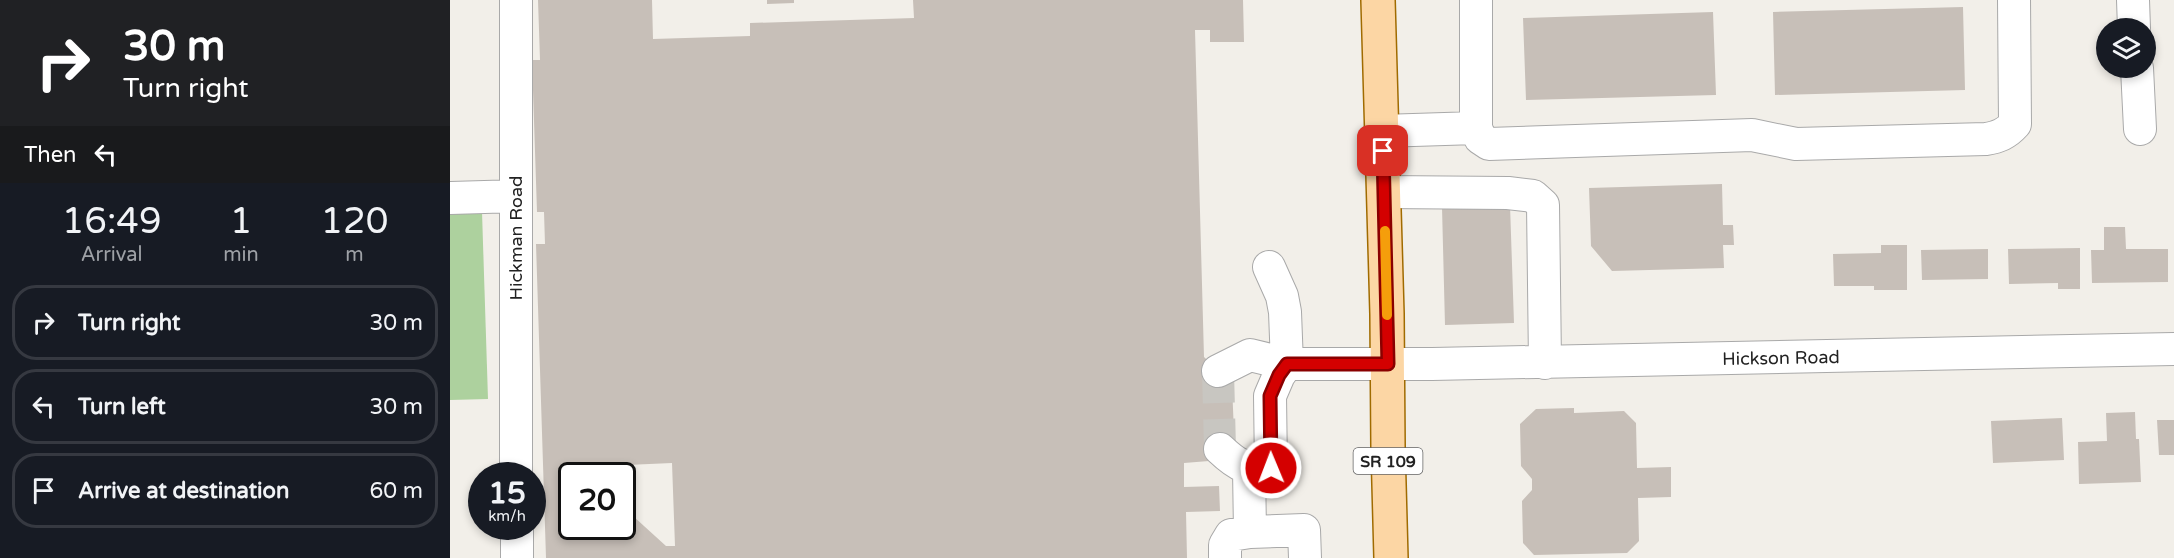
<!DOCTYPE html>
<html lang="en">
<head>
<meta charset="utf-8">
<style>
  body { margin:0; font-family:"Varela Round",sans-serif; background:#20242c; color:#f1f3f6; height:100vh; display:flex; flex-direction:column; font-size:22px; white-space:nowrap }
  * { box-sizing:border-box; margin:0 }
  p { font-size:20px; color:#9ea1a6 }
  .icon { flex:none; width:33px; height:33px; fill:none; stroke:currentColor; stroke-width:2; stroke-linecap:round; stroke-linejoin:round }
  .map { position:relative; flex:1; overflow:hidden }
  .panel { display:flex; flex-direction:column; background:#171b24; width:450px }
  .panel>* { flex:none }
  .banner { background:#202124; color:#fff; overflow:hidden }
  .fabs { position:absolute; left:1646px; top:18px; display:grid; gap:12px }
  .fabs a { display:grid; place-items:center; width:60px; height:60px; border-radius:50%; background:#171b24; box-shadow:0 3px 9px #0003; font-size:30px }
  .speed { position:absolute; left:18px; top:462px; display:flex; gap:12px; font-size:30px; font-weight:700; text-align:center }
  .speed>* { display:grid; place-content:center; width:78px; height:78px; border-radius:50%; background:#171b24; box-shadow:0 3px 9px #0003; line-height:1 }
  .speed small { font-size:15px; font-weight:400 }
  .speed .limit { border:3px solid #111; border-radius:9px; background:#fff; color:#111 }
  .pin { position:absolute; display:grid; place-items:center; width:51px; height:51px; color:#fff; margin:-26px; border-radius:12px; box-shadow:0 3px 9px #0006 }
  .me { position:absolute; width:66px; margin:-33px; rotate:359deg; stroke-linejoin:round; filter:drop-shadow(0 0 4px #0008) }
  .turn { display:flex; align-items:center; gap:21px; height:126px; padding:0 24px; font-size:27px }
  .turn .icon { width:78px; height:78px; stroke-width:2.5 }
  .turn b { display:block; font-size:42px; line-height:51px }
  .then { display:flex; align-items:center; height:57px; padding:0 24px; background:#0003; gap:12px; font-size:22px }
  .eta { display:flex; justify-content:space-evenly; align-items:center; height:102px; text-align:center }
  .eta b { font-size:36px; font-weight:600; line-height:42px }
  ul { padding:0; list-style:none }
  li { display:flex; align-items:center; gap:18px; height:75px; margin:0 12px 9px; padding:0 12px; border:3px solid #363941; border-radius:24px }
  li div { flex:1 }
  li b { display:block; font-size:22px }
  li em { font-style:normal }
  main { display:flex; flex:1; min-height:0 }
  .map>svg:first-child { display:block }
  .forest { fill:#add19e }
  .building { fill:#c7bfb8; fill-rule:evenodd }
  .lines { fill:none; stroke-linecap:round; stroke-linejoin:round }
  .minor-tunnel { stroke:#c8c6c1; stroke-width:32; stroke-dasharray:32 16; stroke-linecap:butt }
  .minor-casing { stroke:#a9a9a9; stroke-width:34 }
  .major-casing { stroke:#a06b00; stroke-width:36 }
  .minor { stroke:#fff; stroke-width:32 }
  .major { stroke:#fcd6a4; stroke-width:33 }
  .route-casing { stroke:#8a0000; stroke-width:15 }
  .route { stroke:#d40000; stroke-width:10 }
  .slow { stroke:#f59e0b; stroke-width:10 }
  .labels { text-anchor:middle; stroke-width:5; stroke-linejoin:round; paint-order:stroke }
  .shield { fill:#fff; stroke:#646464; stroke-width:1.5 }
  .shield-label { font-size:16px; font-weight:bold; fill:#222 }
  .street-label { font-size:18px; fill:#222; stroke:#fff }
</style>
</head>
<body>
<main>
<section class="panel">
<div class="banner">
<div class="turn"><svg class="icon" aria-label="right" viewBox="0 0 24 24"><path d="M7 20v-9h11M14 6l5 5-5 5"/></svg><div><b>30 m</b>Turn right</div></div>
<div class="then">Then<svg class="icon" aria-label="left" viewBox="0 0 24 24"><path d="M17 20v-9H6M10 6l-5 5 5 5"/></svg></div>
</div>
<div class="eta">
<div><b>16:49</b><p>Arrival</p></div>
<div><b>1</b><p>min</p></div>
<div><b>120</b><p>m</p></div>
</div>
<ul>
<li><svg class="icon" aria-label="right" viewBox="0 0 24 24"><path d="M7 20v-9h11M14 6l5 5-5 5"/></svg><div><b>Turn right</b></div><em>30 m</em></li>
<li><svg class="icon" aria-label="left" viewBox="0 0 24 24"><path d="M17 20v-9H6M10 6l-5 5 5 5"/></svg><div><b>Turn left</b></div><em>30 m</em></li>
<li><svg class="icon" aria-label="arrive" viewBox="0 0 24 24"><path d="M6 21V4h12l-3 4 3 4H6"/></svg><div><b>Arrive at destination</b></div><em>60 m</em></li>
</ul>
</section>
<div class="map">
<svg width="1724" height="558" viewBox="0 0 1724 558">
  <rect width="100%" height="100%" fill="#f2efe9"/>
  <path class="forest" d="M32 212 38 399 0 400V213Z"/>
  <path class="building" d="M88 0H202L203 39 300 36V23L464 18 463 0H793L794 42H760V30H745L754 357 782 384 784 433 759 461 734 463V487L769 486 770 511 736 512 737 558H96L86 244H95L94 212H87L82 60H90ZM222 463 225 546H216L172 506V526H122V476H145L154 466Z
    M317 0H344V3L317 4Z
    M1513 7 1515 90 1325 95 1323 12Z
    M1263 12 1266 95 1076 100 1073 18Z
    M1272 184 1273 225H1283L1284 245H1273L1274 268 1162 271 1141 246 1139 188Z
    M1060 205 1064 323 995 325 992 207Z
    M1654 227H1675L1676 249H1718V282L1642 283 1641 250H1654Z
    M1431 245H1457V290H1424V286H1384L1383 254 1431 253Z
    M1630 248V289H1608V283L1559 284 1558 249Z
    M1538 249V279L1472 280 1471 250Z
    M1124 408V413L1174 411 1186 423 1187 468 1221 467V497L1188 498 1189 541 1177 553 1084 555 1073 543 1072 501 1082 490V479L1071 466 1070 424 1086 409Z
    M1685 412 1686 439H1689L1691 482 1629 484 1628 442 1657 441 1656 413Z
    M1612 418 1614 460 1543 463 1541 421Z
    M1707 420H1724V455H1709Z"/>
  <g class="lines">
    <path class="minor-tunnel" d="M768 371 770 449"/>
    <g class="minor-casing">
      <path id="minor" d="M66 0V476
        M1026 0V128
        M1683 0 1684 28
        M1687 68 1690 129
        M932 131 1026 128 1030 138 1039 144 1302 135 1346 144 1536 139C1548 137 1556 134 1565 124L1564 0
        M934 192 1058 193 1083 196 1093 205 1095 363
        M0 198 66 196
        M768 371 800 355 837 364H982L1724 349
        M770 449C789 467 795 469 821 468L820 396 829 375 837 364 835 312 832 296 819 267
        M799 469 800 532
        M67 526V558
        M775 558V545L781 535 800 532 854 530 855 558"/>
    </g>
    <g class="major-casing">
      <path id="major" d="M928 0 937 314 938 447 941 558"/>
    </g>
    <use href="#minor" class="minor"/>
    <use href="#major" class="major"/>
  </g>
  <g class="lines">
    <g class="route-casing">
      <path id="route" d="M821 468 820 396 829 375 837 364H938L933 151"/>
    </g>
    <use href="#route" class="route"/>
    <path class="slow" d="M935 231 937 315"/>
  </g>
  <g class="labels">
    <rect class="shield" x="903.5" y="448" width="69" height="26" rx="4.5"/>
    <g class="shield-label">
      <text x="938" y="467">SR 109</text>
    </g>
    <g class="street-label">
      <text transform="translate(66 238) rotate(-90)" y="6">Hickman Road</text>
      <text transform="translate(1331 358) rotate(-1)" y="6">Hickson Road</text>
    </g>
  </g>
</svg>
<div class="fabs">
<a><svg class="icon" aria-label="layers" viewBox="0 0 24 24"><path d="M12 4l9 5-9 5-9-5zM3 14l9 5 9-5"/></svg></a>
</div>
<div class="speed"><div>15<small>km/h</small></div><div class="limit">20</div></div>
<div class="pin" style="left:933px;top:151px;background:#d93025"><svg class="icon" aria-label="arrive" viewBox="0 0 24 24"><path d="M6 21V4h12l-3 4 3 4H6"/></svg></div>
<svg class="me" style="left:821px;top:468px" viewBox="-20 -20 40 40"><circle r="17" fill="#d40000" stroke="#fff" stroke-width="3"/><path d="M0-11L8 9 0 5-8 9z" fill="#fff"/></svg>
</div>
</main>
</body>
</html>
